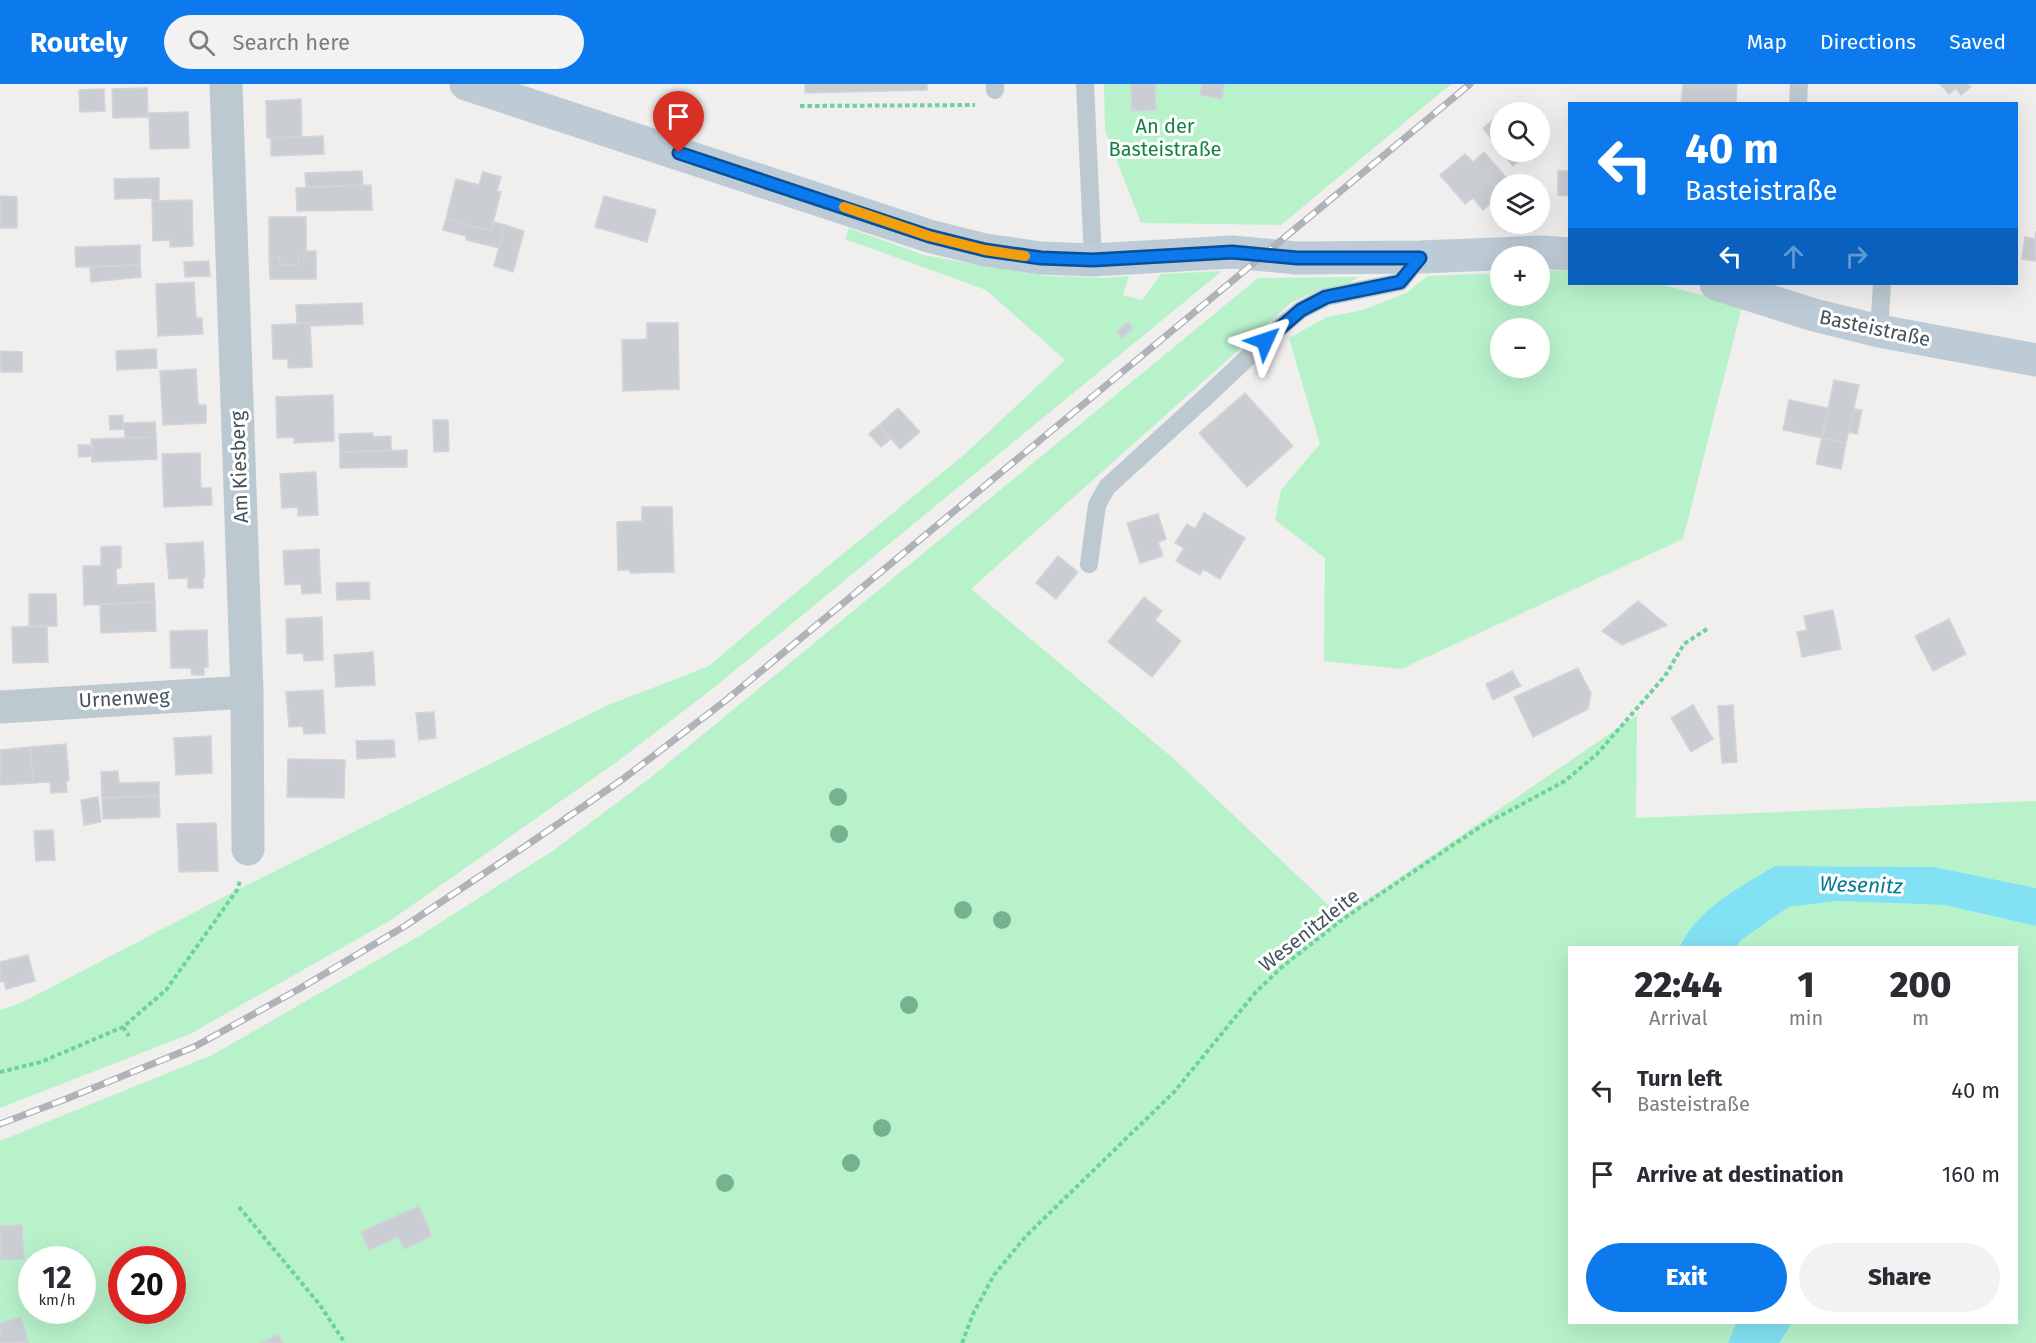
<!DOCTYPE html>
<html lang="en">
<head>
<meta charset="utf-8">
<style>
  body { margin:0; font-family:"Fira Sans",sans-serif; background:#f2f2f3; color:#2b2b33; height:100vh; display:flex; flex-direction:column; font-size:22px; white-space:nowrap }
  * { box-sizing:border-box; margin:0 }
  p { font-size:20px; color:#7c7c81 }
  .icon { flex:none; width:33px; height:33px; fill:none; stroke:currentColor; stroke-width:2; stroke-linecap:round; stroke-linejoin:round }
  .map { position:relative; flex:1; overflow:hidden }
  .panel { position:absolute; left:1568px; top:862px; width:450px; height:378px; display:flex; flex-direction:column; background:#fff; border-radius:0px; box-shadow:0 6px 24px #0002 }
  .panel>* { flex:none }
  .hud { position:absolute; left:1568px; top:18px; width:450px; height:183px; border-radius:0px; box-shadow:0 6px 24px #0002; background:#0c7aed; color:#fff; overflow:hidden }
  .buttons { position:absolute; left:1490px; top:18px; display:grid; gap:12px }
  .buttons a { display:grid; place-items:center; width:60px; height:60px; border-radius:50%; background:#fff; box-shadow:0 6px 24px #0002; font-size:30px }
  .speed { position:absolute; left:18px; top:1162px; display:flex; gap:12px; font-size:30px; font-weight:700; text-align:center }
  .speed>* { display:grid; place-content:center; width:78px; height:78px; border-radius:50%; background:#fff; box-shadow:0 6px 24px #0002; line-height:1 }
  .speed small { font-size:15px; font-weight:400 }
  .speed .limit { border:9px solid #d22; background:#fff; color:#111 }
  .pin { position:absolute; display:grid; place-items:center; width:51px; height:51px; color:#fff; margin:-62px -26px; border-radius:50% 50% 50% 0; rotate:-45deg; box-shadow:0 0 6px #0007 }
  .pin .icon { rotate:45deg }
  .me { position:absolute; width:66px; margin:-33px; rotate:48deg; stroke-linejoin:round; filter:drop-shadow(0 0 4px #0008) }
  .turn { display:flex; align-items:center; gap:21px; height:126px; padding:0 18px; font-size:27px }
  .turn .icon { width:78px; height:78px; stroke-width:2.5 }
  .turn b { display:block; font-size:42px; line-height:51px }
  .lanes { display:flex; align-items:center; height:57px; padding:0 18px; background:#0003; justify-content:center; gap:30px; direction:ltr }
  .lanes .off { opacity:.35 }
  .eta { display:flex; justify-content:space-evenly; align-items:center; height:102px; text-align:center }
  .eta b { font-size:36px; font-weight:800; line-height:42px }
  .primary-button { display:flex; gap:12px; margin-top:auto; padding:12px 18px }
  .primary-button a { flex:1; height:69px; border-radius:36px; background:#0c7aed; color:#fff; font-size:24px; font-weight:800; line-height:69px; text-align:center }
  .primary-button a+a { background:#f2f2f3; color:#2b2b33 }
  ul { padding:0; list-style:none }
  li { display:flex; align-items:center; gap:18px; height:84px; padding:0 18px }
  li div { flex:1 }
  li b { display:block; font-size:22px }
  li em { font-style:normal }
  header { display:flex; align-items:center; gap:36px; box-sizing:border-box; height:84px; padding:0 30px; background:#0c7aed; color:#fff }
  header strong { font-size:28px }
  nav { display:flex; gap:33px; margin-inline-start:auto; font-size:21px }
  .search { width:420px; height:54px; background:#f2f2f3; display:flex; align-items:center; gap:15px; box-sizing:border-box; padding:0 21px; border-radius:33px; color:#7c7c81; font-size:22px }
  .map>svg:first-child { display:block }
  .green { fill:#b8f2cb; fill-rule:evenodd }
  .water { fill:#82e1f2 }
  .building { fill:#caced3; stroke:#d1d4da; stroke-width:1.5 }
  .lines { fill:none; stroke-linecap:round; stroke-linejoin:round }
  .path { stroke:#6ed29b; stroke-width:4; stroke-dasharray:4.5 3; stroke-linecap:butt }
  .service { stroke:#bdc9d1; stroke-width:18 }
  .minor { stroke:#bdc9d1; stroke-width:33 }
  .secondary { stroke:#bdcbd6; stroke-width:33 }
  .rail-casing { stroke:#afb3b9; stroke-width:7 }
  .rail { stroke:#fff; stroke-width:4.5; stroke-dasharray:14; stroke-linecap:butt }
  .tree { fill:#75b390 }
  .route-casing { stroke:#084f9a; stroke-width:15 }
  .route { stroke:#0c7aed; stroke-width:10 }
  .slow { stroke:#f59e0b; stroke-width:10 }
  .labels { text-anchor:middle; stroke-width:6; stroke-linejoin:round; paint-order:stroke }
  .park-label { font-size:20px; fill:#108343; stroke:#fff }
  .street-label { font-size:20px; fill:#45535d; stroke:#fff }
  .water-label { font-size:21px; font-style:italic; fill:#057c92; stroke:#fff }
</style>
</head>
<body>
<header>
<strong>Routely</strong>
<div class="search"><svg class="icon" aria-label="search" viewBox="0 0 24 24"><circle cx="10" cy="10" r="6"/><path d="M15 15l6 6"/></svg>Search here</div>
<nav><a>Map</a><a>Directions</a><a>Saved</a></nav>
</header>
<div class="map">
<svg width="2036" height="1259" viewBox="0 0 2036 1259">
  <rect width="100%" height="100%" fill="#f1eeee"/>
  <path class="green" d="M1104 0H1451L1281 141 1141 139 1105 46Z
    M849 144 924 171 989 183 1049 192 1106 194 1129 192 1123 211 1142 216 1161 190 1222 187 711 606 618 677 391 836 190 950 0 1024V926L21 919 237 806 606 622 709 582 783 519 965 370 1065 276 986 206 845 155Z
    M1548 186 1569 187V200H1660L1742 222 1683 455 1401 585 1324 577 1325 474 1275 436 1281 406 1320 360 1289 254 1327 233 1363 226 1406 209 1428 192 1500 189V212H1539V187ZM1500 244H1539V284H1500Z
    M1357 193 1349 200 1316 208 1292 218 971 505 1174 675 1337 829 1295 865 1637 631 1636 734 2036 717V804L1934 783 1775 782 1683 855 1679 864H1569V1239H2016V864H1735L1741 856 1789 823 1836 817 1944 821 2036 842V1259H0V1057L212 971 421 851 554 766 650 694 1258 194ZM32 1176H82V1227H32ZM122 1176H172V1227H122Z"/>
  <path class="water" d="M1775 782 1934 783 2036 804V842L1944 821 1836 817 1789 823 1741 856 1735 864H1679C1698 824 1739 804 1775 782Z
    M1736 1239H1790L1789 1244 1779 1259H1728Z"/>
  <path class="building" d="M805 0H927V6L805 9Z
    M1131 0H1155L1156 26 1132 27Z
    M1202 0H1224L1222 15 1200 11Z
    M1683 0H1737L1736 20H1681Z
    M1940 0H1968L1971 3 1961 11 1956 4 1949 10Z
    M147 4 148 33 113 34 112 5Z
    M104 5 105 27 80 28 79 6Z
    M301 15 302 53 267 54 266 17Z
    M188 28 189 64 150 65 149 29Z
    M1496 33 1500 38V66L1483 44Z
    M323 52 324 70 271 72V54Z
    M1484 68 1512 100H1500V112L1483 126 1473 114 1465 120 1440 91 1465 70 1473 78Z
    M1501 68H1525L1527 70 1513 82Z
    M362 87 363 101 306 103 305 89Z
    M1558 87H1569V112L1558 111Z
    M483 88 501 93 497 107 501 108 491 147 446 135 456 95 479 101Z
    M159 94V117H152L151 114 115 115 114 95Z
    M371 101 372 126 297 127 296 104Z
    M0 112 17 113V144H0Z
    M604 112 656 126 647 158 595 143Z
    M192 116 193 162 170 163V156L153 157 152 117Z
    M269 133H306V172H298L299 181H280L279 173H269Z
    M446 135 491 147 494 138 505 141 499 164 466 156V152L443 146Z
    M505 141 524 147 513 188 494 182Z
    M2036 147V177L2022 175 2025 153 2035 155Z
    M140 161V181L76 183 75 163Z
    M306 167H316V195H270L269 173H279L280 181H299L298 172H306Z
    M209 177 210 192 185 193 184 178Z
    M140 181 141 193 91 198 90 183Z
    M194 198 196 234H202L203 250 158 252 156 200Z
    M362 219 363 240 310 242V239H297L296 221Z
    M1128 238 1133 244 1122 254 1117 247Z
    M310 239 312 283 288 284V275H273L272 241Z
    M647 239H678L679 305 623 307 622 256 647 255Z
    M156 265 157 284 117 286 116 267Z
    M0 267 22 268V288H1Z
    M196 285 198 321H206V339L163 341 160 287Z
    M1834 296 1859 301 1846 359 1822 354Z
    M1245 309 1293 362 1247 403 1199 349Z
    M333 311 334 357 294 359V353L277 354 276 313Z
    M1789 316 1828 324 1822 354 1783 346Z
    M898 324 920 348 900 365 879 341Z
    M1854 325 1862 326 1857 350 1849 348Z
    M123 331V345L110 346 109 332Z
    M433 336H448L449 367 434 368Z
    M155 338 156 353 125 354 124 339Z
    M879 341 891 355 881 363 869 350Z
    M373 349V353L391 352V367L340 368 339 350Z
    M156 353 157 375 92 378 91 355Z
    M1822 354 1846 359 1841 385 1816 380Z
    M78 361H92V372L79 373Z
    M407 366V383L340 384V368Z
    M200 369 201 404H211L212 421 164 423 162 370Z
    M316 388 318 431 298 432V423L282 424 280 390Z
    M642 423H672L674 488 630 489V486H618L617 438 642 437Z
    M1204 429 1245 454 1220 495 1203 485 1200 491 1176 477 1184 464 1175 459 1187 440 1195 445Z
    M1158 430 1166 455 1158 458 1163 472 1140 479 1127 439Z
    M203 458 205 493 203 494V504H188V494L169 495 166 460Z
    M121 462V484L116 485 117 501 154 499 155 518 84 521 83 482H101V463Z
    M319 465 321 509 302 510 301 500 285 501 283 467Z
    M1058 472 1078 488 1056 515 1036 499Z
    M369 498 370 515 337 516 336 499Z
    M29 510H56L57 542 29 543Z
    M1144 513 1162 527 1155 536 1181 557 1152 593 1108 558Z
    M1638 517 1667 541 1622 561 1602 547Z
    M155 518 156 547 101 549 100 520Z
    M1833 526 1841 565 1802 573 1797 548 1807 546 1804 532Z
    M322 533 323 576 304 577 303 569 287 570 286 535Z
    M1949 535 1966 570 1933 587 1915 552Z
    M47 542 48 578 13 579 12 543Z
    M207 546 208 583H204V591H192L191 584H171L170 547Z
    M373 568 375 601 336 603 334 571Z
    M1578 584 1591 609 1588 625 1533 653 1514 613Z
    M1512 587 1521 602 1493 616 1486 600Z
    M323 606 325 649 304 650 303 642 289 643 286 608Z
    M1693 621 1713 655 1691 668 1671 634Z
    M1733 621 1737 678 1722 679 1718 622Z
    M434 628 436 654 419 656 416 629Z
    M211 652 212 689 176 691 174 654Z
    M394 656 395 673 357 675 356 657Z
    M66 660 69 696 66 697 67 708 51 709 50 698 33 699 30 663Z
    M30 663 33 699 0 701V666Z
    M288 675 345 676 344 714 287 713Z
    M118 687 119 699 159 698V712L102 714 101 688Z
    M159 712 160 733 103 735 102 714Z
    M98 713 101 738 84 741 81 716Z
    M216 739 218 787 179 788 177 740Z
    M53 746 55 776 36 777 34 747Z
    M28 871 35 897 6 905 4 897 0 898V878Z
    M419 1122 432 1152 404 1165 398 1153 369 1166 361 1148Z
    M22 1141 24 1175 0 1176V1142Z
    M21 1233 28 1258 0 1259V1239Z
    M278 1250 283 1259H262Z"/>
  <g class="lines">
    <path class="path" d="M800 22 975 21
      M123 943 129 952
      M0 988 41 978 123 943 166 906 237 806 240 797
      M239 1123 320 1221 345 1259
      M962 1259 973 1230 994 1191 1026 1152 1174 1008 1255 909 1283 882 1343 835 1483 741 1565 697 1597 670 1665 592 1684 560 1707 545"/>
    <path class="service" d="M995 0V6
      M1085 0 1093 176
      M1798 20 1799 0
      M1879 247 1882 200
      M1089 480 1097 421 1107 403 1209 310 1279 244 1301 226 1326 213 1400 198 1420 173"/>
    <path class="minor" d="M226 0 247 608 248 765
      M0 623 247 608"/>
    <path class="secondary" d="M466 0 929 152 985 166 1041 174 1093 176 1232 168 1297 174 1420 173 1543 168 1569 170
      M1716 200 1814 231 1879 247 2036 276"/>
    <g class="rail-casing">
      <path id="rail" d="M0 1040 66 1015 194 963 299 905 405 842 533 757 623 695 725 617 1470 0"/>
    </g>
    <use href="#rail" class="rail"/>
  </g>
  <g class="tree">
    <circle cx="838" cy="713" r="9"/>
    <circle cx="839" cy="750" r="9"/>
    <circle cx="963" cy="826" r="9"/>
    <circle cx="1002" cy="836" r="9"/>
    <circle cx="909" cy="921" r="9"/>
    <circle cx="882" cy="1044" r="9"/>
    <circle cx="851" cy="1079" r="9"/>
    <circle cx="725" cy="1099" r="9"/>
  </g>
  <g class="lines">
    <g class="route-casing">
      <path id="route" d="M679 69 929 152 985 166 1041 174 1093 176 1232 168 1297 174H1420L1400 198 1326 213 1301 226 1265 257"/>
    </g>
    <use href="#route" class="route"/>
    <path class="slow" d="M844 123 929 152 985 166 1025 172"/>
  </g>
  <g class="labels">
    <g class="park-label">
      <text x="1165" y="49">An der<tspan x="1165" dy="23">Basteistraße</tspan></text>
    </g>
    <g class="street-label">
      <text transform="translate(1875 244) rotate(12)" y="7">Basteistraße</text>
      <text transform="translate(239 383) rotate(-92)" y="7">Am Kiesberg</text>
      <text transform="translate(124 614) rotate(-3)" y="7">Urnenweg</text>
      <text transform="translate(1309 846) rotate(-38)" y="7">Wesenitzleite</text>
    </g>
    <g class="water-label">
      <text transform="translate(1861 801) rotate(2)" y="7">Wesenitz</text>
    </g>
  </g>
</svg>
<div class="buttons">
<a><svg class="icon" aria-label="search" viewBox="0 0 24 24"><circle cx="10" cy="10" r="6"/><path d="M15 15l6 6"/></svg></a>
<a><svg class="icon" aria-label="layers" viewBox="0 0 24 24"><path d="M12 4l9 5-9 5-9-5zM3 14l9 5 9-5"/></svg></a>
<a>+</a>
<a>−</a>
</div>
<div class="speed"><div>12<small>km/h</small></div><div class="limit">20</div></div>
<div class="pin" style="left:679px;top:69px;background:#d93025"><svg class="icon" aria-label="arrive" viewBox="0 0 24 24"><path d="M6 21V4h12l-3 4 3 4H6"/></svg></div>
<svg class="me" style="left:1265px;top:257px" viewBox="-20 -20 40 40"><path d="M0-17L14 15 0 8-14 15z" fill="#0c7aed" stroke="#fff" stroke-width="4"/></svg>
<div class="hud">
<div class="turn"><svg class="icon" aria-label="left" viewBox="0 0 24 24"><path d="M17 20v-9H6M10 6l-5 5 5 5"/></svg><div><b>40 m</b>Basteistraße</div></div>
<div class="lanes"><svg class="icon" aria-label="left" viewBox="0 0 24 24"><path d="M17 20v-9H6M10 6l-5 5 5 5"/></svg><svg class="icon off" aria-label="ahead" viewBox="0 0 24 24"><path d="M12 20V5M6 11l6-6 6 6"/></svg><svg class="icon off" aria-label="right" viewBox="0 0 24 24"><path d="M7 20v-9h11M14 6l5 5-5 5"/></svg></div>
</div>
<section class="panel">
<div class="eta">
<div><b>22:44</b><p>Arrival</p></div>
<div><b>1</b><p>min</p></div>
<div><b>200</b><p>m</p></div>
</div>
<ul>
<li><svg class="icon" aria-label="left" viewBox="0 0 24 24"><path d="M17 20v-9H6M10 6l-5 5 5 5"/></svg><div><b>Turn left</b><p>Basteistraße</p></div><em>40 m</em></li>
<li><svg class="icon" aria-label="arrive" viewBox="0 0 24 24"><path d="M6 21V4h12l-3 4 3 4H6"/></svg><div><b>Arrive at destination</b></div><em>160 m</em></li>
</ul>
<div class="primary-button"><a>Exit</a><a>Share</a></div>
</section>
</div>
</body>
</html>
